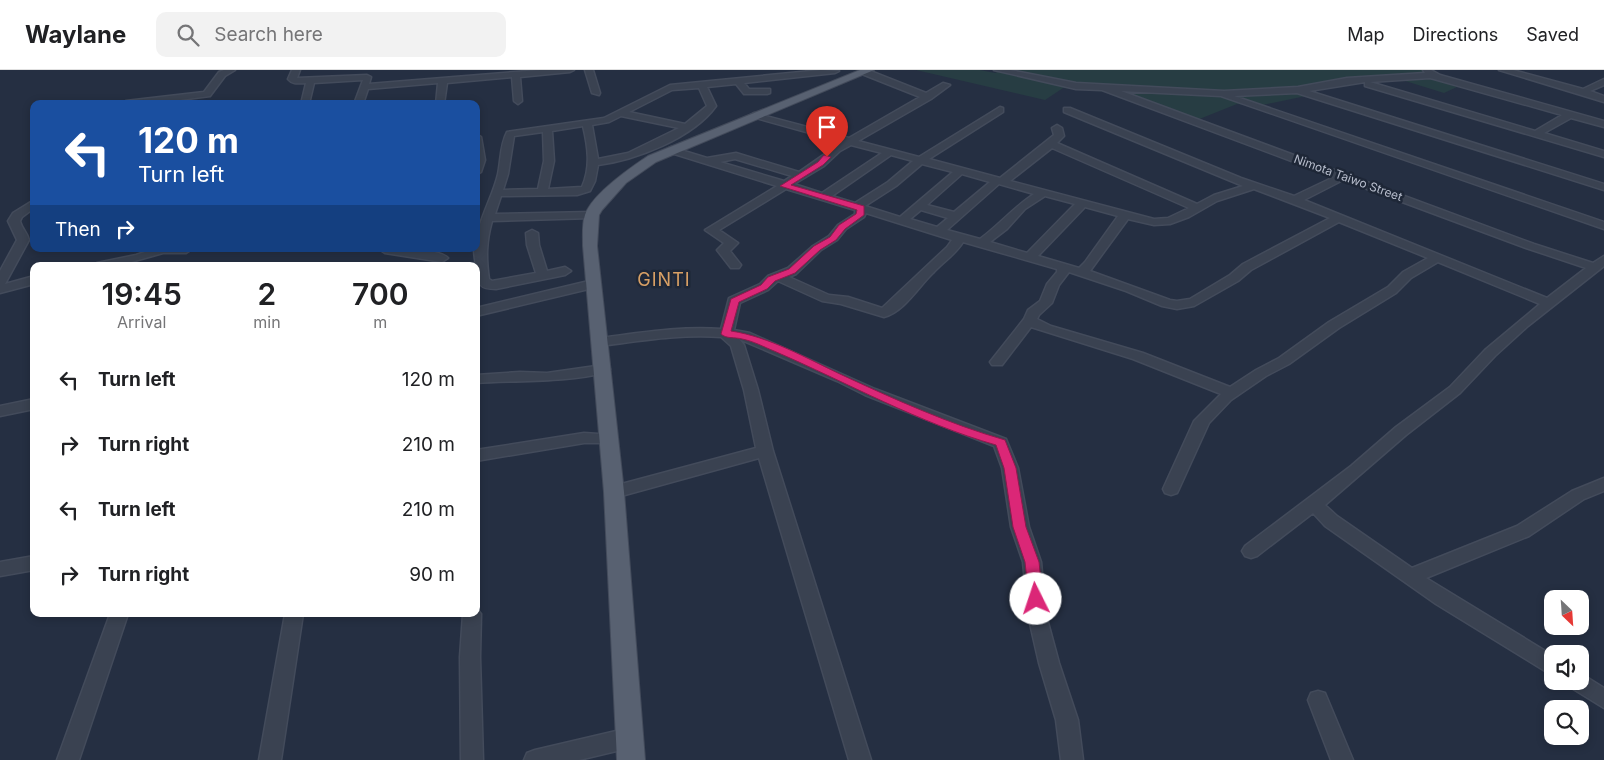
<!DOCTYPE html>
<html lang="en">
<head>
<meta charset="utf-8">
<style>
  body { margin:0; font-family:Inter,sans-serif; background:#f2f2f2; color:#202124; height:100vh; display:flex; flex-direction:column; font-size:19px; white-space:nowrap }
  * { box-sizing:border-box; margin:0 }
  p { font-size:16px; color:#757577 }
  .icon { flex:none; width:28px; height:28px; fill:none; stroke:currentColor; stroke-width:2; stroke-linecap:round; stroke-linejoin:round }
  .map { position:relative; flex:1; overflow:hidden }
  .details { position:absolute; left:30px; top:192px; width:450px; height:355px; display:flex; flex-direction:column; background:#fff; border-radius:10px; box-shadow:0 2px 8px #0003 }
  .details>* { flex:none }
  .guide { position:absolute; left:30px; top:30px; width:450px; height:152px; border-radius:10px; box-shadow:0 2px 8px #0003; background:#1a4fa0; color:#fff; overflow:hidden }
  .needle { width:32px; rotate:155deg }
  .fabs { position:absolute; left:1544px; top:520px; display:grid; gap:10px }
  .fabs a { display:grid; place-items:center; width:45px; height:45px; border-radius:10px; background:#fff; box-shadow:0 2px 8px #0003; font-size:25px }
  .pin { position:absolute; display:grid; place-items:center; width:42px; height:42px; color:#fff; margin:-51px -21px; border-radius:50% 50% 50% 0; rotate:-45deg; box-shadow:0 0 5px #0007 }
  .pin .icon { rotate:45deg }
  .me { position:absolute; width:55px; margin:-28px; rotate:356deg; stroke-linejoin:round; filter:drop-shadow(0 0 4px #0008) }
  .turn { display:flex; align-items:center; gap:18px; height:105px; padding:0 25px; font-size:22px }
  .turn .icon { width:65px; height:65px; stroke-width:2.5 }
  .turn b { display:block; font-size:35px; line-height:42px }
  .then { display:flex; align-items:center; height:48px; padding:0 25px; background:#0003; gap:10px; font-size:19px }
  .eta { display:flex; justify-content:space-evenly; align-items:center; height:85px; text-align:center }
  .eta b { font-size:30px; font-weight:600; line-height:35px }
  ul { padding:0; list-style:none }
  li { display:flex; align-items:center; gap:15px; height:65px; padding:0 25px }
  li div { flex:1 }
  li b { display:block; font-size:19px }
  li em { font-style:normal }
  header { display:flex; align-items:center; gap:30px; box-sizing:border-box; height:70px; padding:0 25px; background:#fff; border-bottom:1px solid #e0e0e0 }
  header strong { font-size:24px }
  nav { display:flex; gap:28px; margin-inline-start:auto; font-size:18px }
  .search { width:350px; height:45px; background:#f2f2f2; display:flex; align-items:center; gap:12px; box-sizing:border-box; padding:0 18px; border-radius:10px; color:#757577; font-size:19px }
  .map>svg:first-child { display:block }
  .green { fill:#273d43 }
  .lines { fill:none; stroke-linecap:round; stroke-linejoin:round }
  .minor-casing { stroke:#434b5b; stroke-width:3 }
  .major-casing { stroke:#434b5b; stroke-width:2 }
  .minor { fill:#3a4251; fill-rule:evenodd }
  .major { fill:#586171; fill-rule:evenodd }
  .route { fill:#db2777; stroke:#8e194d }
  .labels { text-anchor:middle; stroke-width:5; stroke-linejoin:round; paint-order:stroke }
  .far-street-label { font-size:12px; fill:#b7bdcc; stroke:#1e2737 }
  .quarter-label { font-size:18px; letter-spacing:1px; fill:#d8a065; stroke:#1e2737 }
</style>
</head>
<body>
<header>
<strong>Waylane</strong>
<div class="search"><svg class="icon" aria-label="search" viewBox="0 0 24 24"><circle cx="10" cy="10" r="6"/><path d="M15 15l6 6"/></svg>Search here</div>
<nav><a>Map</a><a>Directions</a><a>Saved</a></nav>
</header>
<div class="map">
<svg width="1604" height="690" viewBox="0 0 1604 690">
  <rect width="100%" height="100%" fill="#252f42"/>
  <path class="green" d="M916 0H980L995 3 1001 0H1423L1431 7 1457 17 1444 23 1402 10H1375L1300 18 1306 26 1258 36 1237 34 1192 52 1108 22 1063 18 1045 30Z"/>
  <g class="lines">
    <g class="minor-casing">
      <path id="minor" d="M224 0H235L225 6 210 26 149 34H122L126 31 204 22 219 2Z
        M292 0H300L297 8 367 5 371 7 369 14 540 0H574L570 2 520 7 522 31 518 34 514 31 512 7 447 13 444 34H436L438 13 368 19 363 34H354L363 10 314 13 309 34H301L306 13C299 13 293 15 288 9Z
        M585 0H593L600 23 599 25 592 23Z
        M821 0 839 1 835 3 744 13 749 19H770V23L767 24H744L736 14 707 17 716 36C693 68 636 90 598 95L595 111 590 121 577 125 501 126 495 144 592 142 598 145 592 148 492 151C486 172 486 188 489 209L492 211 536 203 527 175 526 163 532 160 538 163 539 175 547 201 565 197 571 201 565 205 496 219C479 219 478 214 476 199 476 193 474 186 474 179H476C476 152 492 130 498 104 501 90 500 75 507 62L604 48 670 15ZM699 18 707 36 685 54 629 42 672 20ZM621 46 679 58 628 83 598 89 592 55 609 52ZM583 56C588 77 591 97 582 117L548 119 554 91 552 61ZM543 62 544 91 538 119 503 120 508 104 514 66Z
        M862 0H868L926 23 943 13 950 15 931 29 858 71 919 87 1000 37 1003 38V42L929 89 1000 108 1054 65 1052 58 1057 55 1062 58 1064 66 1057 73 1197 134 1214 125 1243 116 1064 42V38H1070L1241 108 1294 126 1334 107 1102 20 1076 19 994 0H1010L1076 13 1224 21 1298 17 1347 8 1425 3 1423 0H1431L1440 5 1604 51V57L1571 48 1544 63 1604 81V87L1365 16V12L1309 21 1604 114V120L1297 23 1234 26 1604 152V159L1221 26 1121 21 1534 174 1593 193 1604 186V196L1528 256 1495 286 1460 323 1406 365 1325 435 1337 446 1412 498 1517 456 1572 421 1604 408V421L1584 429 1529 466 1426 508 1552 585V604L1545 601 1436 534 1325 456 1313 443 1257 486 1251 488 1245 486 1242 481 1245 476 1351 396 1396 357 1450 317 1485 280 1540 234 1438 192 1411 208 1396 223 1339 258 1289 294 1266 306 1231 330 1209 353 1179 419 1177 423 1171 425 1165 423 1163 419 1194 351 1221 324 1133 289 1031 257 1002 295H992L990 292 1024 249 1028 240 1040 231 1047 214 1057 202V199L963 172C956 184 943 192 933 203 919 216 904 242 884 247L841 234 822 231 778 211 768 220 740 233 734 260 750 263 875 319 1006 369 1018 398 1029 457 1041 492 1046 545 1059 593 1078 650 1083 690H1061L1056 650 1039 593 1028 545 1023 492 1011 457 1002 398 994 376 865 325 837 311 739 269 744 275 758 320 773 381 871 690H849L759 388 614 428 608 426 606 422 608 418 614 416 756 378 744 320 731 276 721 267C680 264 640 271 600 276L593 272 600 268C640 263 680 256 721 259L729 228 760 214 768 206 788 198 813 176 829 166 838 155 855 144V140L786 119 719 160 738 173 730 181 741 195 739 198H731L717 180 724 173 705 160 777 116 668 82 666 80 671 77 707 88 736 83 799 102 842 72 749 46 754 43 849 68 920 27 862 4ZM1430 8 1434 9 1562 45 1535 61 1370 12ZM851 75 882 83 822 123 794 114 824 96 840 81ZM1052 78 1189 138 1168 148 1154 149 1010 111ZM891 85 913 91 888 112 855 133 832 126ZM735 89 792 106 784 111 720 92ZM922 94 953 102 900 147 865 136 896 116ZM962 104 990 112 954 142 927 135ZM1343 110 1526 178 1586 198 1547 228 1304 130ZM999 114 1034 124C1014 137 999 155 980 169L947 160ZM1254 119 1330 148 1243 194 1230 205 1190 229 1177 231 1170 230 1090 201 1128 149 1154 155 1170 154 1189 147 1217 131ZM1045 126 1075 134 1027 183 990 172 1007 159 1025 139ZM1085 137 1118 146 1085 192 1079 198 1038 186ZM921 140 948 148 937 157 910 149ZM866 143 952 170 947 177 882 238 848 227 829 225 789 207 796 204 821 180 837 170 846 159 864 147ZM1339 152 1428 188 1403 202 1388 217 1329 252 1279 288 1256 300 1230 317 1143 283 1051 256 1037 249 1039 245 1052 233 1059 215 1069 202 1126 221 1162 236 1177 239 1194 236 1238 211 1251 200Z
        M1499 0H1513L1583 19 1604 9V15L1590 21 1604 26V32Z
        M476 64 481 67 485 90 481 102 476 105Z
        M34 130V138L22 147 20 151C22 159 27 162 29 170L5 214 34 206V214L0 223V201L17 170 8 151 13 143Z
        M154 179H192L186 183H163L117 196H95L97 193 136 185Z
        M379 179C393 178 438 178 448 188L442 192 385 183Z
        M593 210 599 214 597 217 476 246V238Z
        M603 295 608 296 610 299 608 302C565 313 520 310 476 313V305L520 302 547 303Z
        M34 329V339L0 346V336Z
        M584 363 613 365 616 369 613 373H584L476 391V380Z
        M34 486V500L0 506V492Z
        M476 538 481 544 480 587 483 690H461L460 587 463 544H476Z
        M110 544H128L79 690H57Z
        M285 544H303L281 690H259Z
        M1580 603 1604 618V638L1570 617 1567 611H1580Z
        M1318 621 1325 623 1353 690H1331L1308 630 1311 623Z
        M629 658 637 661 640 668 637 675 629 678 579 690H524L527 683 535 680Z"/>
    </g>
    <g class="major-casing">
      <path id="major" d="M860 0H874L656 92 626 113 602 140 599 145 597 176 624 422 645 690H617L604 422 583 176C583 166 582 154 585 145 592 124 630 98 648 86Z"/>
    </g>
    <use href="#minor" class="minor"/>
    <use href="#major" class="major"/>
  </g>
  <path class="route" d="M824 85 831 87 823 95 791 115 864 136V145L845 159 836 170 820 180 795 203 775 211 767 219 739 232 731 261C770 267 806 288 842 305 894 329 949 354 1005 370L1016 398 1026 457 1039 492 1043 529 1041 533 1036 535 1031 533 1029 529 1025 492 1013 457 1004 398 996 375C919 353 848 313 774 281 764 277 753 271 742 269 735 267 726 269 721 264L731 229 761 215 768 207 789 199 814 176 830 167 839 155 856 144 857 140 780 116 818 92Z"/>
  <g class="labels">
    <g class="far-street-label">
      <text transform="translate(1348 108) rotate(20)" y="4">Nimota Taiwo Street</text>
    </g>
    <g class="quarter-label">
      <text x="664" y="216">GINTI</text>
    </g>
  </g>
</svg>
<div class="fabs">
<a><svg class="needle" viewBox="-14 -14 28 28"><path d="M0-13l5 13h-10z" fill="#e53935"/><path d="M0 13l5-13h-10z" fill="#757577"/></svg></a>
<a><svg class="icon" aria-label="sound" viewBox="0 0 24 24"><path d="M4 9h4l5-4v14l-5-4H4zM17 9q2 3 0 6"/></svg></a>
<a><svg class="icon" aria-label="search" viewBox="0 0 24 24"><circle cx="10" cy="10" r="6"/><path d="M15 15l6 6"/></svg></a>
</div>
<div class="pin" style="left:827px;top:87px;background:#d93025"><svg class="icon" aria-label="arrive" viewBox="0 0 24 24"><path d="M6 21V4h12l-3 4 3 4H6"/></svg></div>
<svg class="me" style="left:1036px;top:529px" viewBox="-20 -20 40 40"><circle r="19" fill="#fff"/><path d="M0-13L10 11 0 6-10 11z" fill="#db2777"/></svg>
<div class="guide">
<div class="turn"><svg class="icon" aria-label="left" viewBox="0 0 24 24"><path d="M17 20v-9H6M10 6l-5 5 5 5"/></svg><div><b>120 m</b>Turn left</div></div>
<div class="then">Then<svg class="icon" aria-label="right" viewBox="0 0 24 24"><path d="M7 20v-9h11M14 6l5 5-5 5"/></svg></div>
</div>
<section class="details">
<div class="eta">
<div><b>19:45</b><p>Arrival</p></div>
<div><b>2</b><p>min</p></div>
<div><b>700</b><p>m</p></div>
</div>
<ul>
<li><svg class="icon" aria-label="left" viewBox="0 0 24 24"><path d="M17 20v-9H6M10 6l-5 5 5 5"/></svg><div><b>Turn left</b></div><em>120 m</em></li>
<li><svg class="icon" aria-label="right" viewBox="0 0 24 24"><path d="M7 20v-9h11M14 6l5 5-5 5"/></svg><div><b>Turn right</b></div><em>210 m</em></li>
<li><svg class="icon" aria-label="left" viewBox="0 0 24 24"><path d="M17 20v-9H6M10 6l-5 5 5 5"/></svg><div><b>Turn left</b></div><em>210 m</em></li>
<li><svg class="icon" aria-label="right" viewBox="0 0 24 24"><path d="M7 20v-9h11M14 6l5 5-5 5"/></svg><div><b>Turn right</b></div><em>90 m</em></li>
</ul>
</section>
</div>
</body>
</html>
